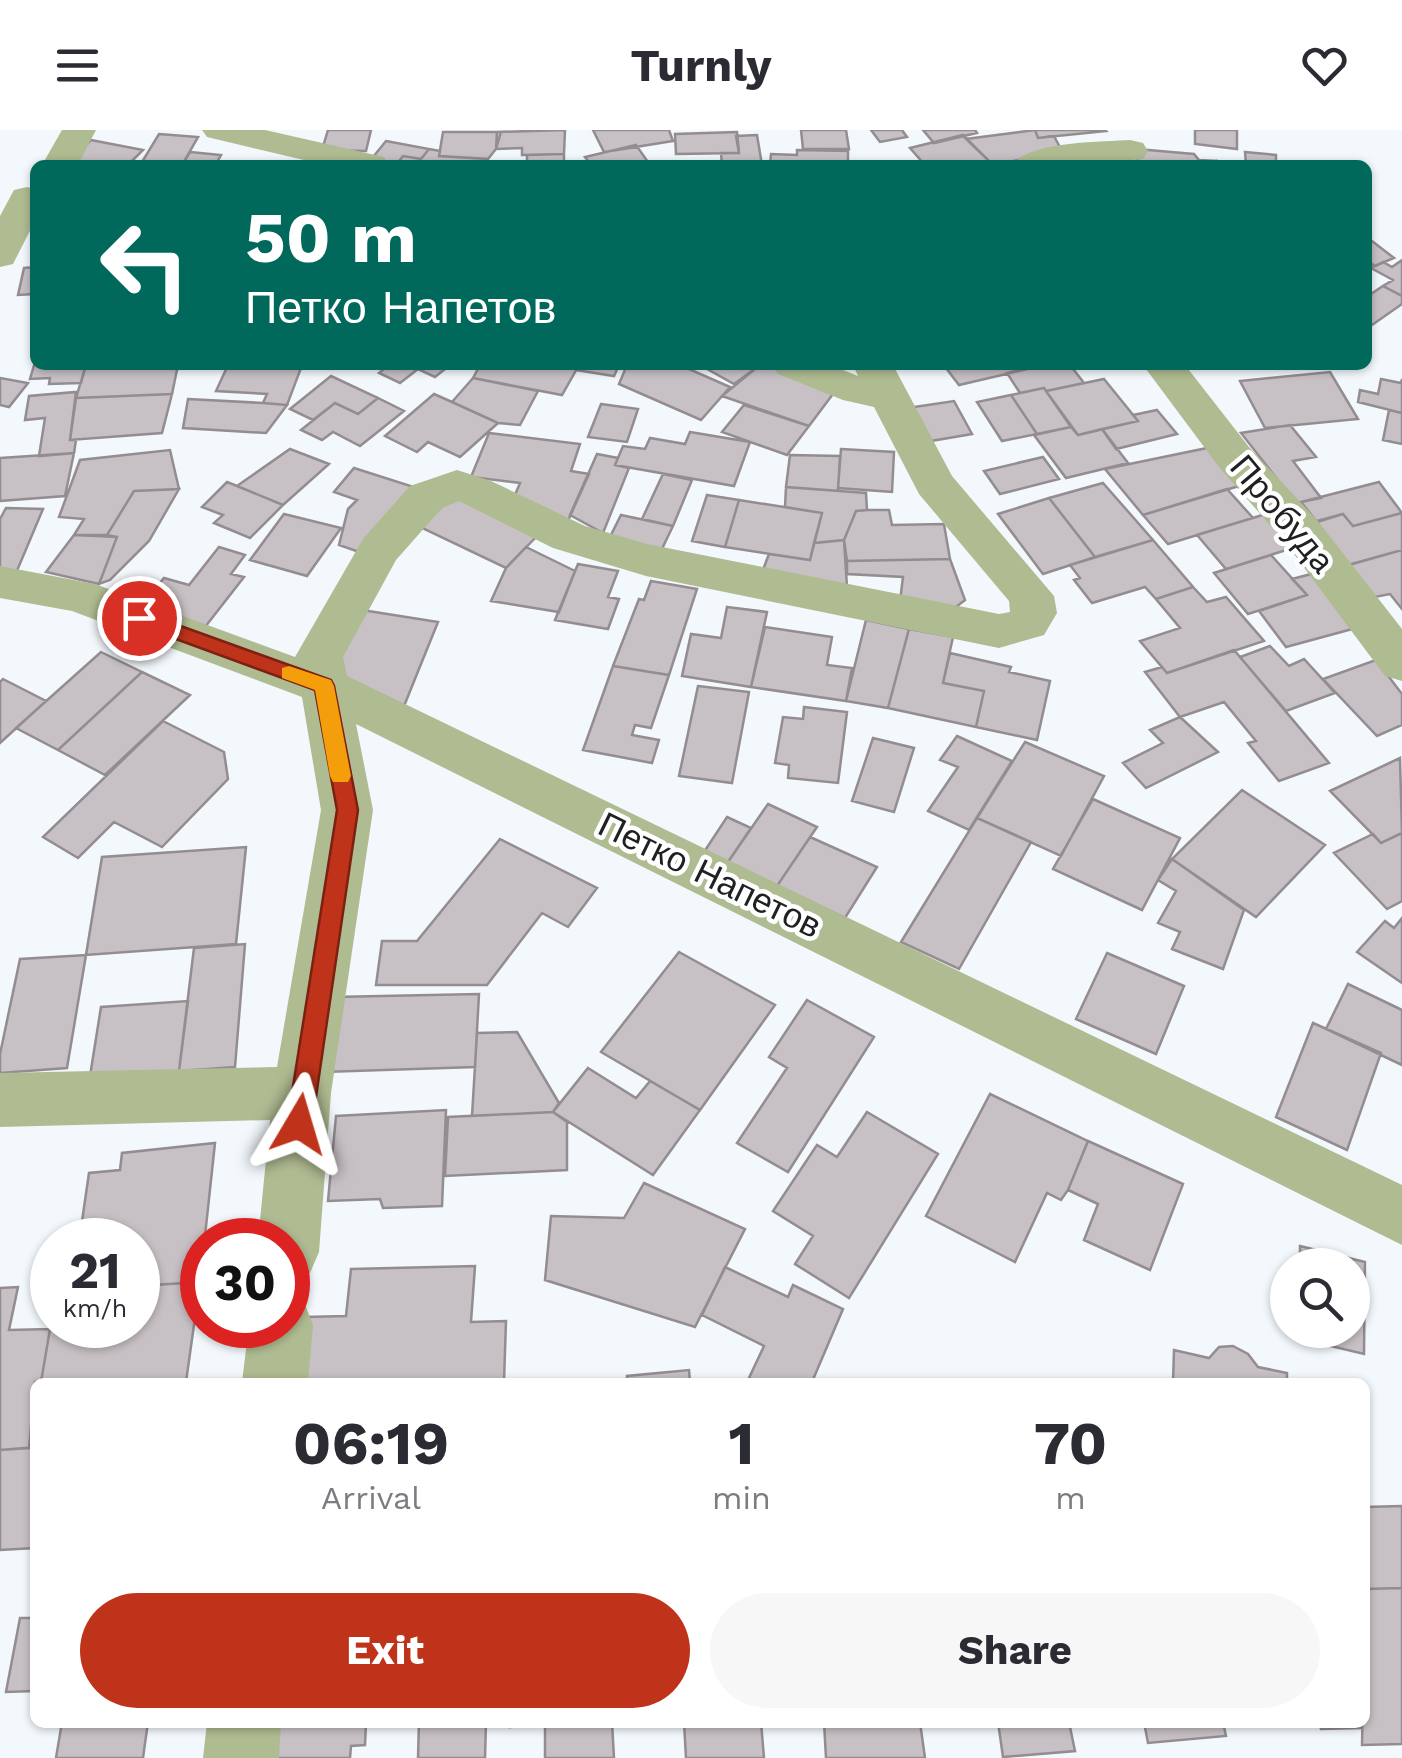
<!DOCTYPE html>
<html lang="en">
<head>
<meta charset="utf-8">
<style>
  body { margin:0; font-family:"Work Sans",sans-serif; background:#f7f7f7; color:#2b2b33; height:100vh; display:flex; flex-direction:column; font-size:38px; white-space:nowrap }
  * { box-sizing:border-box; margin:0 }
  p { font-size:32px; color:#7c7c81 }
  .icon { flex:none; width:55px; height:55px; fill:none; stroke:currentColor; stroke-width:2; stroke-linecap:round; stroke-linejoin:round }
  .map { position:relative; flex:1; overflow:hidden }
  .details { position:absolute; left:30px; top:1248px; width:1340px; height:350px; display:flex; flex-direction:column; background:#fff; border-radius:15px; box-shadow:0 2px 8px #0004 }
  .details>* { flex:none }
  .hud { position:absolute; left:30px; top:30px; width:1342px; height:210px; border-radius:15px; box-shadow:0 2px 8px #0004; background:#00695c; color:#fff; overflow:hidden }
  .controls { position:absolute; left:1270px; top:1118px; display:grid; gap:20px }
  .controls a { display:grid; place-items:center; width:100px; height:100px; border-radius:50%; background:#fff; box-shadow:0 2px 8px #0004; font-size:50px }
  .speed { position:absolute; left:30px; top:1088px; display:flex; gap:20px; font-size:50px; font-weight:700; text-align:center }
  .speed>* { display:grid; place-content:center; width:130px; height:130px; border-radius:50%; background:#fff; box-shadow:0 2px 8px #0004; line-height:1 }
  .speed small { font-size:25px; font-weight:400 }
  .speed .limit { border:15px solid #d22; background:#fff; color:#111 }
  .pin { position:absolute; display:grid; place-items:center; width:85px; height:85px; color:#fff; margin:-42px; border:5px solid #fff; border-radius:50%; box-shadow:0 2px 10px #0007 }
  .me { position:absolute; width:110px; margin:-55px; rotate:7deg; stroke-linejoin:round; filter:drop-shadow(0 0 8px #0008) }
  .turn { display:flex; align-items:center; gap:35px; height:210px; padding:0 50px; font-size:45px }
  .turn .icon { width:130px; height:130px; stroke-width:2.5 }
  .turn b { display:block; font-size:70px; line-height:85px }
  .eta { display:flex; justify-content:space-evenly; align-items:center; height:170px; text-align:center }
  .eta b { font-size:60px; font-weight:700; line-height:70px }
  .action { display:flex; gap:20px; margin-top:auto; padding:20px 50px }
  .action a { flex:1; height:115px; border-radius:60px; background:#be331a; color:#fff; font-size:40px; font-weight:700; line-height:115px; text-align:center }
  .action a+a { background:#f7f7f7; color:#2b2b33 }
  header { display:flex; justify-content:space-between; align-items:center; height:130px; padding:0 50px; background:#fff; font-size:45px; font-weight:700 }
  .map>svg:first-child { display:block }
  .building { fill:#c7c0c4; stroke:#938c90; stroke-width:2.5 }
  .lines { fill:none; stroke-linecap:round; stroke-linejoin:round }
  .minor { fill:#afbb91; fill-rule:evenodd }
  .route { fill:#be331a; stroke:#7c2111; stroke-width:2.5 }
  .slow { fill:#f59e0b }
  .labels { text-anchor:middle; stroke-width:9; stroke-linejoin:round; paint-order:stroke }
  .street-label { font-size:35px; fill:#1e2021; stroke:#fff }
</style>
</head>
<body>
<header><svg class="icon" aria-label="menu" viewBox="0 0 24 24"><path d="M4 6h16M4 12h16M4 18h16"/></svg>Turnly<svg class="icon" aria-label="heart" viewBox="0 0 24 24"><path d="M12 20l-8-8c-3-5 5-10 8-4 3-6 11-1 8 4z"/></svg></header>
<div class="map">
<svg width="1402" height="1628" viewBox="0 0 1402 1628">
  <rect width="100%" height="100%" fill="#f2f8fc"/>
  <path class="building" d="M328 0H371L366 21 322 20Z
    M565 0 564 24 522 25V18L496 19 497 2Z
    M593 0H669L673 11 604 22Z
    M801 0H846L849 19H803Z
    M871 0H902L907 7 880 12Z
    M923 0H975L977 3 934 13Z
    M1035 0H1105L1106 1 1038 8Z
    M1035 0 1038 8 1054 6 1062 21 993 35 966 9Z
    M1195 0H1237V19L1195 14Z
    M443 2H501L496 19 488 29 439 26Z
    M737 2 739 23 676 24 675 4Z
    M159 4 198 7 182 35 142 32Z
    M757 5 762 35H722L721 23H739L736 6Z
    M963 5 993 35H925L910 18Z
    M91 10 143 20 128 35 68 33Z
    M386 11 429 19 421 29 403 26 396 35 369 32Z
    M636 15 648 32 591 35 585 27Z
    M429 19 440 21 439 26 488 29 485 35H396L403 26 421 29Z
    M1137 19 1194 24 1199 30 1217 31V35H1137Z
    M797 20 848 21V35H770L771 24 797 25Z
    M190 22 221 25 216 34 221 35H182Z
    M1245 22 1276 25V35H1217V31L1246 34Z
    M564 24V35H527V25Z
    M1368 108 1394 128 1375 136 1368 131Z
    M1402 130V166L1383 156 1393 150 1371 138 1383 132 1392 137Z
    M35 137V164L18 165 24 138Z
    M1383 156 1402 166V174L1372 195 1368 192V166Z
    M35 232V235H86L81 253 49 254 50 248 30 249Z
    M86 235H178L172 264 76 268Z
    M228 235H256L301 238 287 275 263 273 267 264 216 261Z
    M389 235H450L435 247 418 239 400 253 379 243Z
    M480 235H579L562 265 473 248Z
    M579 235H619L614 246 576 240Z
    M627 235H680L730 257 701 290 619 254Z
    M700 235H760L734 254Z
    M760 235H777L839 256 809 296 722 266Z
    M958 235H1040V236L959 255 946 238Z
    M1070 235 1084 253 1046 261 1044 258 1020 263 1007 243 1040 235Z
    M1330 242 1358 289 1265 298 1240 251Z
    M331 246 378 268 358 284 335 273 313 290 290 279Z
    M0 248 28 253 9 277 0 275Z
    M473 248 538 261 520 295 498 293 452 272Z
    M1104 249 1138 291 1078 305 1046 261Z
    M1381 249 1401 253 1402 249V283L1358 272 1360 260 1378 264Z
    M1044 258 1046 261 1071 297 1037 304 1011 265Z
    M76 262 70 310H76L74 323 39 326 45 288 25 290 29 266Z
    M172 264 162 303 70 310 76 268Z
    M434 264 452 272 498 293 460 327 428 312 417 322 385 306Z
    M1011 265 1037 304 1002 311 977 272Z
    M378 268 404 281 360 316 333 302 322 310 301 300 335 273 358 284Z
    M188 269 263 273 287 275 266 303 183 298Z
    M954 271 972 304 919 313 901 279Z
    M601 274 638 279 627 312 588 307Z
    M744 275 809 296 787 325 722 302Z
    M1157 280 1177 304 1116 319 1102 299 1138 291 1133 285Z
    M1389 280 1402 283V314L1383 310Z
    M1290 295 1316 327 1293 331 1321 368 1296 373 1241 303Z
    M1071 297 1078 305 1102 299 1128 333 1066 348 1034 305Z
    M690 302 750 312 734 356 615 335 623 316 645 319 650 308 685 314Z
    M489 303 580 314 571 341 589 344 567 393 512 372 520 353 471 347Z
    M1212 317 1239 356 1143 385 1105 339Z
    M290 319 329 334 283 375 237 356Z
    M841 319 894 322 892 362 838 358Z
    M170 320 179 359 134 361 107 405H74L84 389 59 387 80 330Z
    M74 323 65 366 0 371V328Z
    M597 324 618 328 615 335 629 338 603 403 570 385Z
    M790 325 840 326 838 361 786 357Z
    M1043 327 1059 349 1000 364 984 341Z
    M354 338 417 358 362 423 339 415 348 379 357 370 334 362Z
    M663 344 692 350 673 396 642 389Z
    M227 352 237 356 283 375 250 408 214 393 223 385 202 377Z
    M1379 352 1402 383 1353 396 1343 384 1317 392 1301 372Z
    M1103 353 1153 410 1095 427 1049 368Z
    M786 357 866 363 867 380 856 381 844 410 814 413 822 383 785 377Z
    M179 359 149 411 110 450 99 454 117 407 107 405 134 361Z
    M1227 359 1253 388 1168 414 1143 385Z
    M707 365 739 370 725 417 692 411Z
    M453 366 538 405 506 438 420 397Z
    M1049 368 1095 427 1043 444 998 384Z
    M739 370 822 383 810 430 725 417Z
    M6 378 43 379 16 443H0V389Z
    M867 380H889L892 395 944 394 950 429 847 431 844 410 856 381Z
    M1269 383 1299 416 1226 439 1197 405Z
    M1402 383V420L1337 438 1306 394 1343 384 1353 396Z
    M284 384 341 398 307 446 250 430Z
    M621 385 673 396 660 423 608 411Z
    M74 405 117 407 99 454 46 442Z
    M844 410 847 457 761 445 769 424 810 430 814 413Z
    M1153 410 1193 457 1156 469 1145 457 1092 473 1074 450 1080 448 1070 435Z
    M219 417 245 425 231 444 244 447 205 497 140 477 164 448 189 455Z
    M526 417 575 441 559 482 491 471 506 438Z
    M1402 420V479L1390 464 1375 467 1349 435Z
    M1271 425 1307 465 1248 484 1214 443Z
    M950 429 965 470 952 480 900 471 903 447 847 444V431Z
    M578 434 618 441 608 467 619 469 608 499 555 490Z
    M1323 441 1367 495 1286 517 1259 481 1307 465 1292 449Z
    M651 451 697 459 669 545 613 536 639 469 644 470Z
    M1193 457 1207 472 1226 467 1264 511 1167 543 1140 511 1180 498 1156 469Z
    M727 477 767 482 751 557 682 546 691 504 721 508Z
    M362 480 438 492 402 581 331 549Z
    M866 490 909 499 888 578 846 571Z
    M765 497 832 507 827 535 852 538 846 571 751 557Z
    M909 499 953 507 943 553 984 561 976 597 888 578Z
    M1270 516 1289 536 1304 529 1335 563 1286 581 1240 527Z
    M1234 520 1240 527 1329 633 1279 651 1248 613 1256 611 1224 572 1180 587 1145 542 1162 537 1167 543Z
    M101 522 142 542 58 620 16 598Z
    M950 523 1011 537 1009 542 1050 551 1037 610 976 597 984 561 943 553Z
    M1376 530 1402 564V595L1377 606 1323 549Z
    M613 536 669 545 651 598 635 595 632 605 659 610 652 633 583 620Z
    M142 542 190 565 105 645 58 620Z
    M3 549 46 571 0 613V552Z
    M698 556 749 562 732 653 679 646Z
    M804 577 847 582 838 653 788 648 789 635 775 633 783 587 803 589Z
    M1180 587 1218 622 1146 658 1123 633 1163 613 1150 600Z
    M163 591 224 622 228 649 162 717 114 692 78 728 43 707Z
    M957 606 1012 631 969 700 928 681 958 637 940 630Z
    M873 608 914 618 894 682 852 671Z
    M1025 612 1104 646 1061 726 977 688Z
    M1400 628 1402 703 1381 713 1330 661Z
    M1242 660 1325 715 1256 787 1172 729Z
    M1093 669 1180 708 1142 780 1053 739Z
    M768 674 817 697 777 756 728 732Z
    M727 687 751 698 728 732 704 722Z
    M977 688 1031 712 959 839 901 812Z
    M1402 703V771L1387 779 1334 723 1373 704 1381 713Z
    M810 707 877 737 845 788 777 756Z
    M500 709 597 758 568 797 542 783 487 855H376L382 811H417Z
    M246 717 236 814 86 825 102 727Z
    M1172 729 1244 780 1223 839 1172 819 1180 802 1158 793 1176 761 1158 750Z
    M1402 788V853L1357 822 1385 791 1394 798Z
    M245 814 235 937 179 941 194 818Z
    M679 822 775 875 700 980 601 922Z
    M1107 823 1184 856 1156 924 1076 889Z
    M86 825 67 938 0 943V924L20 829Z
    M1348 854 1402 880V935L1326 899Z
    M479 864 475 937 324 942 333 867Z
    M807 870 874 907 788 1042 737 1013 787 938 769 927Z
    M188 871 179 941 90 946 101 877Z
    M1313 893 1381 923 1347 1020 1276 987Z
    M517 902 559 973 553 982 472 986 477 903Z
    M588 938 636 968 650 951 700 980 653 1045 553 982Z
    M990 964 1088 1011 1068 1060 1061 1070 1047 1063 1015 1132 926 1086Z
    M446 980 442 1076 383 1078 380 1069 328 1071 336 986Z
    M553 982 567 992V1040L445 1046 448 987Z
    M867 982 938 1024 849 1168 795 1134 813 1106 773 1081 817 1015 837 1027Z
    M1088 1011 1183 1054 1150 1140 1084 1110 1098 1074 1068 1060Z
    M215 1013 200 1152 138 1156V1110H109L111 1095 81 1098 89 1043 120 1040 122 1023Z
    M644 1053 745 1099 695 1197 545 1150 551 1086 624 1088Z
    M1300 1116 1365 1132 1364 1224 1297 1208V1200H1352V1135H1300Z
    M475 1136 471 1192 506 1191 504 1252H297L305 1187 346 1186 351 1139Z
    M725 1137 788 1167 793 1155 843 1179 812 1252H757L749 1248 764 1216 702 1185Z
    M200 1152 186 1252H41L50 1199 138 1195V1156Z
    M18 1157 9 1200 50 1199 41 1252H35L29 1318 0 1320V1158Z
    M1233 1216 1248 1224 1258 1237 1287 1243V1252H1173L1174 1220 1209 1228 1219 1217Z
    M689 1240 690 1252H627V1246Z
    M35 1317V1418L0 1420V1320Z
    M1402 1376V1458L1365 1459V1377Z
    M1402 1458V1614L1362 1615 1365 1459Z
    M20 1488H35V1561L6 1562Z
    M62 1592H148L143 1628H56Z
    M266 1592H366L365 1615 351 1616 350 1628H263Z
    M419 1592H486L485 1628H418Z
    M510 1592H612L614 1628H545V1593L510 1597Z
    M684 1592H761L764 1628H686Z
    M824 1592H920L925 1628H826Z
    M998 1592H1069L1075 1621 1003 1627Z
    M1144 1592H1223L1226 1606 1148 1613Z
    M1319 1592H1360L1362 1598 1321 1599Z"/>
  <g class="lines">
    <path class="minor" d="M62 0H96L78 35H42Z
      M202 0H265L384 27 389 35H325L207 7Z
      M1130 10 1143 13 1148 21 1143 29 1083 35H1012C1029 11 1102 12 1130 10Z
      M27 57 35 59V91L13 134 0 137V86L14 60Z
      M772 235H830L858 246 853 235H893L952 346 1054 466 1057 483 1044 505 999 518 646 446 553 418 459 371 442 378 396 430 343 527 347 546 1402 1055V1115L356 594 373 680 331 963 319 1122 310 1143 288 1152V1110H258L270 990 0 997V943L277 937 321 680 302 567 72 481 0 468V436L95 454 295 527 363 409 410 356 457 340 491 351 585 396 647 414 999 484 1010 482 1009 471 919 364 874 277 843 270 778 244Z
      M1143 235H1185L1249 317 1317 390 1402 499V551L1385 546 1285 412 1219 337Z
      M288 1166 304 1172 313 1195 308 1252H242L249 1195H288Z
      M207 1592H281L279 1628H203Z"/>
  </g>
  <path class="route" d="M139 481 331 550 334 556 358 680 312 994 308 1002 299 1006 291 1002 287 994 337 680 315 560 132 493 129 488Z"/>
  <path class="slow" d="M289 536 331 550 334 556 351 646 348 652H333L330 646 315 560 282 548V538Z"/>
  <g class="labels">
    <g class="street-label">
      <text transform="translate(1283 384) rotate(50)" y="12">Прoбудa</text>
      <text transform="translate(710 745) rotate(26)" y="12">Петко Напетов</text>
    </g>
  </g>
</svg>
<div class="controls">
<a><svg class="icon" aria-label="search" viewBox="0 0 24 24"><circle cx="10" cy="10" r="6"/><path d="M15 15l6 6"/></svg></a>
</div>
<div class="speed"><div>21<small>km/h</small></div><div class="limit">30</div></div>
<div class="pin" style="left:139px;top:488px;background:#d93025"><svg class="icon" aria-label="arrive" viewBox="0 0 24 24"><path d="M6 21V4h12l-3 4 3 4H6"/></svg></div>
<svg class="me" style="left:299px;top:994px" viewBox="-20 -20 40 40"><path d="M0-17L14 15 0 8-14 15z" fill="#be331a" stroke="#fff" stroke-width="4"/></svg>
<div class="hud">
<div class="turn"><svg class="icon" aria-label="left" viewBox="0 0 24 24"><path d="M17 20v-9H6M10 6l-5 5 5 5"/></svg><div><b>50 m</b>Петко Напетов</div></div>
</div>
<section class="details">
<div class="eta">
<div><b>06:19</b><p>Arrival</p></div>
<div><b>1</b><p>min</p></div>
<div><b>70</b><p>m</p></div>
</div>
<div class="action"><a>Exit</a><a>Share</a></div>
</section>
</div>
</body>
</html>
